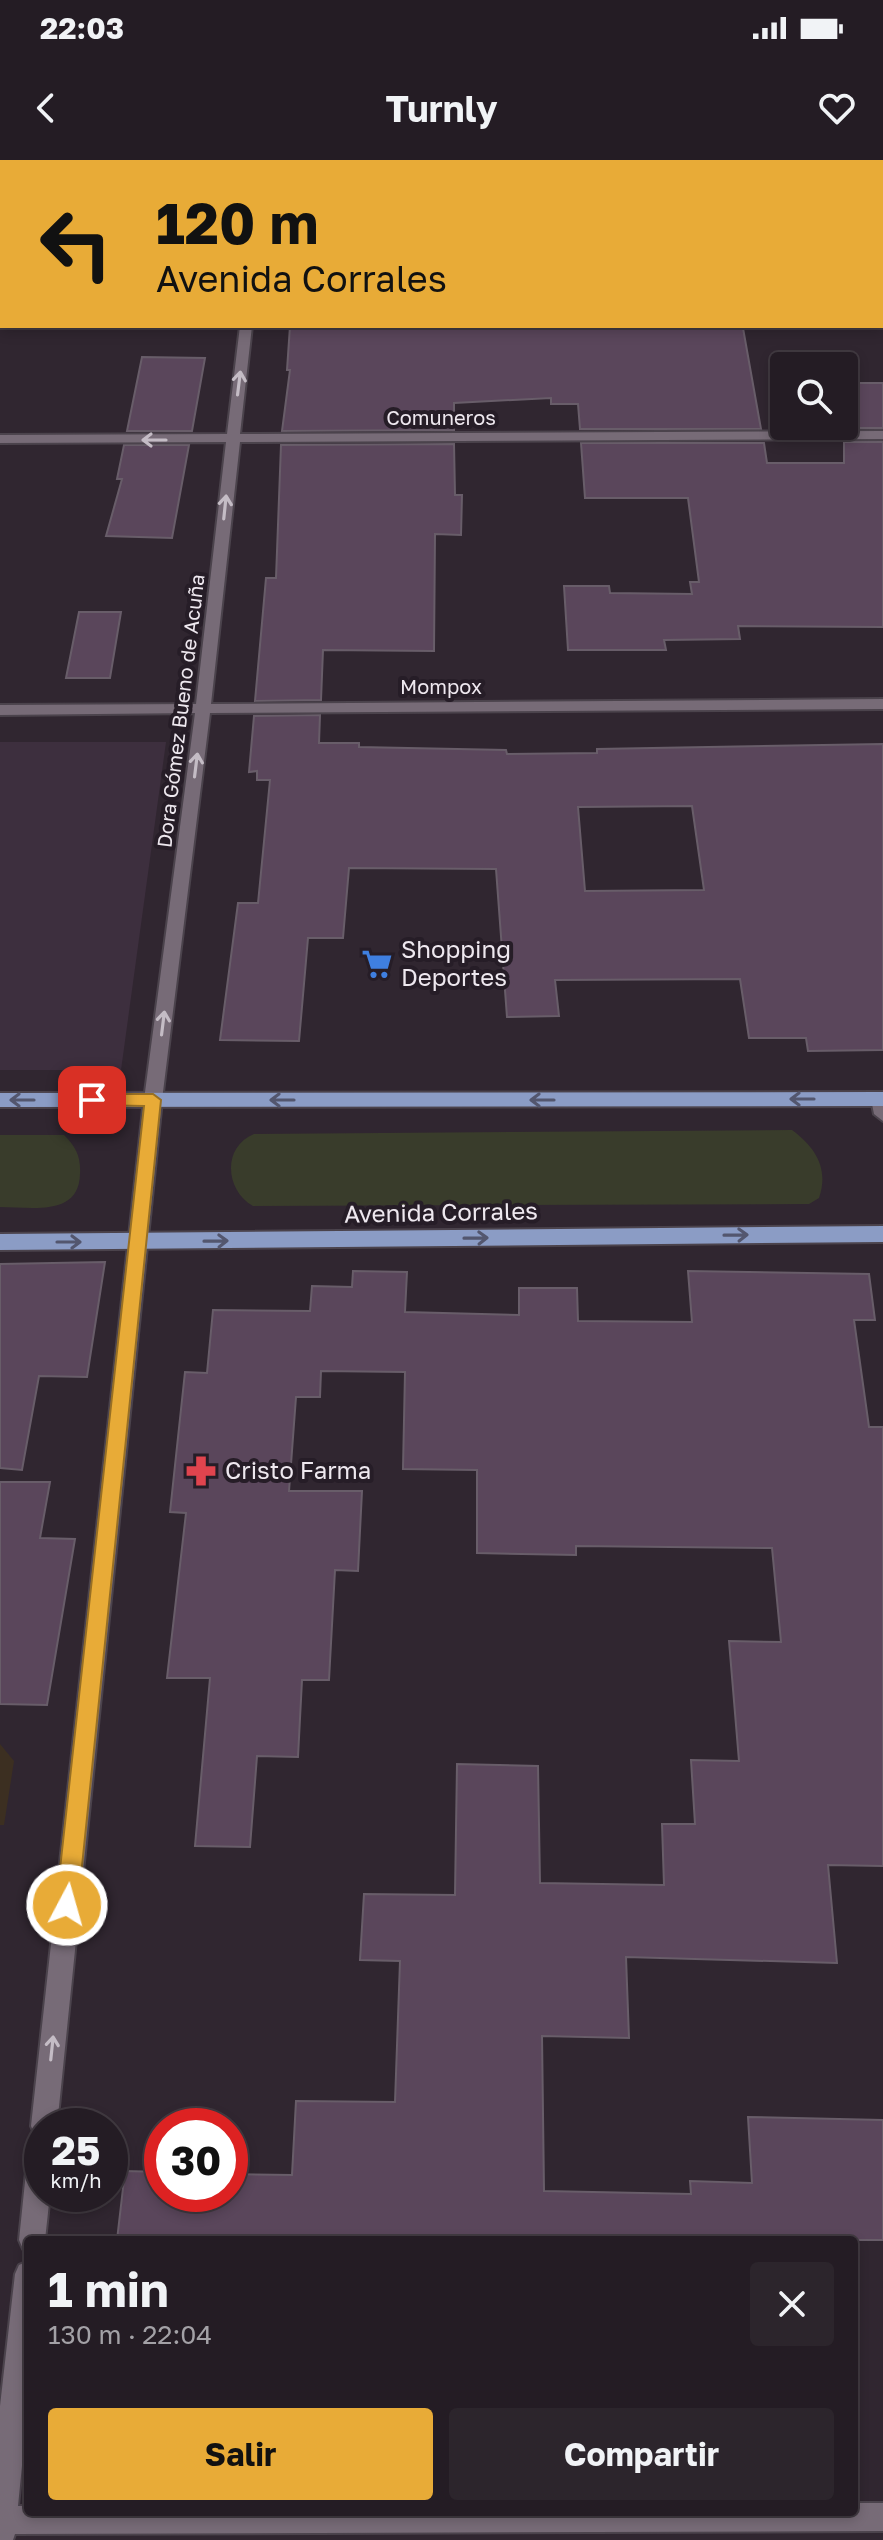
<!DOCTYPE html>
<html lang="es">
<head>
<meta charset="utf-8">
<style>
  body { margin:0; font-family:"Golos Text",sans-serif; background:#2c252c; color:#f1f3f6; height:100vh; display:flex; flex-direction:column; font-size:30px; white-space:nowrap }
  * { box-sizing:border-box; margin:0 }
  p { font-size:26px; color:#a3a1a6 }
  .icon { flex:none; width:44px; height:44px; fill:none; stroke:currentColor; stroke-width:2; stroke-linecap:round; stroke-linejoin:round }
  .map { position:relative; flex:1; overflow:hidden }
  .sheet { position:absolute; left:24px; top:2076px; width:834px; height:280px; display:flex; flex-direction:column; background:#241c24; border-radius:8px; box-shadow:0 4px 12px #0003,0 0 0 2px #413a41 }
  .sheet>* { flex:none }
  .banner { position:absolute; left:0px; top:0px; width:884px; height:168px; box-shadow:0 4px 12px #0003,0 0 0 2px #413a41; background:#e8ab37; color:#111; overflow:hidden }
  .fabs { position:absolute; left:770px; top:192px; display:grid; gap:16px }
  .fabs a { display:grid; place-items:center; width:88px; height:88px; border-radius:8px; background:#241c24; box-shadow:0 4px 12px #0003,0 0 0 2px #413a41; font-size:40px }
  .speed { position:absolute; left:24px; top:1948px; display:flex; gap:16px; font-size:40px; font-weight:700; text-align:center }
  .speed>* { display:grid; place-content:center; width:104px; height:104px; border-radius:50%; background:#241c24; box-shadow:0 4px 12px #0003,0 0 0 2px #413a41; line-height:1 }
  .speed small { font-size:20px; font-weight:400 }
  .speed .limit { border:12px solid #d22; background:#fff; color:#111 }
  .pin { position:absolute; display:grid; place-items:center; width:68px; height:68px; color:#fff; margin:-34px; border-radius:16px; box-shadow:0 4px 12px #0006 }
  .me { position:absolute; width:88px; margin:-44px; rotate:6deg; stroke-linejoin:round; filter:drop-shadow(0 0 6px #0008) }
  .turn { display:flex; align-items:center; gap:28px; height:168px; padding:0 24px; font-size:36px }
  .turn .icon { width:104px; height:104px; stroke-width:2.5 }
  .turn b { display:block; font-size:56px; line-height:68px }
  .round { display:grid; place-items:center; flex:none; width:84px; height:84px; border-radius:8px; background:#2c252c }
  .overview { display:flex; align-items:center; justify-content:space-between; height:136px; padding:0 24px }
  h1 { font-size:48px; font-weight:700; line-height:60px }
  .primary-button { display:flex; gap:16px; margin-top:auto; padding:16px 24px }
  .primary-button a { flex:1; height:92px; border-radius:8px; background:#e8ab37; color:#111; font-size:32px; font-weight:700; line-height:92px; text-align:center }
  .primary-button a+a { background:#2c252c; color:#f1f3f6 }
  .status { display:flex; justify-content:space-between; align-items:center; height:56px; padding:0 40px; background:#241c24; direction:ltr }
  .status svg { height:22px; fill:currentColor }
  header { display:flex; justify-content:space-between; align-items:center; height:104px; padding:0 24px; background:#241c24; font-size:36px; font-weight:700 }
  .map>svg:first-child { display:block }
  .built { fill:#3d2f3e }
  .education { fill:#3c2f21 }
  .green { fill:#393c2b }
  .building { fill:#5a465b; stroke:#685d69; stroke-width:2; fill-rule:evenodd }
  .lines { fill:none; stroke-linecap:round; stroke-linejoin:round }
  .lane-casing { stroke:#4b434c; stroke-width:4 }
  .street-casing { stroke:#4b434c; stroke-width:4 }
  .secondary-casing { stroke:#4b434c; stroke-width:4 }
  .primary-casing { stroke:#4b434c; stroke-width:4 }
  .lane { fill:#776b77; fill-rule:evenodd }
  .street { fill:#776b77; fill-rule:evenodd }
  .secondary { fill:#776b77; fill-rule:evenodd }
  .primary { fill:#8b9cc5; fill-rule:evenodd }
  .oneway { stroke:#c4bcc5 }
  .oneway2 { stroke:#53566e }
  .route { fill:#e8ab37; stroke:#976f24; stroke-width:2 }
  .labels { text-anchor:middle; stroke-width:8; stroke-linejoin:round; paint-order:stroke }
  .far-street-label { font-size:20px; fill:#eee8ef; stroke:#261d27 }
  .poi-label { font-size:24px; fill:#eee8ef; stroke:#261d27; text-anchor:start }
  .street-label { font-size:24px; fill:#eee8ef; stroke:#261d27 }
</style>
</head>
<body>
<div class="status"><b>22:03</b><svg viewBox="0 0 49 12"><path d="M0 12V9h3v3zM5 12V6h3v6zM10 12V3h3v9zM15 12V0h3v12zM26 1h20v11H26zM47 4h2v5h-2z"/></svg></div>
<header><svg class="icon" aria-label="back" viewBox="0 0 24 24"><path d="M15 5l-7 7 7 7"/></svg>Turnly<svg class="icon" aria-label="heart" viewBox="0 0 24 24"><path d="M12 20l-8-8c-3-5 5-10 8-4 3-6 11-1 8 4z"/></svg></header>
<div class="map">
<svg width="883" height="2380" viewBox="0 0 883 2380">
  <rect width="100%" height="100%" fill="#302630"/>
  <path class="built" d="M0 582H166L121 910H0Z"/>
  <path class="education" d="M0 1584 14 1601 4 1665H0Z"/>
  <path class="green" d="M792 970C816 988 829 1009 819 1038L809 1044 253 1046C225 1030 222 987 254 974Z
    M0 975H64C76 987 81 997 80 1014 79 1057 31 1047 0 1047Z"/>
  <path class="building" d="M290 166 743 168 761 269H580L578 244H551V238L454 243V270L282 271 290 210H287Z
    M142 197 205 198 192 271H127Z
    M844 223H883V268H844Z
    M844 282H883V467L738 466 740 479 664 480 666 490H568L564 426H609L610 433 692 434 690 422H699L688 338H585L581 283H764L767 303H844Z
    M454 284 455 335H462L461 375 435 374 434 491 323 490 321 540 255 541 266 418H276L281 285Z
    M124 285H189L172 378 106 376 122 319H117Z
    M79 452H121L110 518H66Z
    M320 555 319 583H359V587L506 590 507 594 597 593V589L883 584V890L808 891 806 878H749L740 819 555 820 559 856 507 857 496 709 349 708 343 778H308L299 881 220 880 238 743H258L270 620H257V611L249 612 254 556ZM692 646 704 730 585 731 578 647Z
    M105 1102 87 1217 39 1216 22 1310 0 1308V1104Z
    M353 1111 407 1112 405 1152 519 1155V1128H577L578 1161 692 1162 688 1111 869 1114 875 1160H854L869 1267H883V1706L828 1705 837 1803 626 1797 629 1878 542 1876 544 2031 691 2034 690 2021 752 2023 748 1957 883 1960V2080H117L125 2011 162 2012V2034H230V2014L292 2015 296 1941 395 1942 400 1801 360 1800 364 1734 455 1735 457 1604 538 1606 540 1723 664 1725 662 1664H695L691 1600 739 1601 729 1481 781 1482 772 1388 576 1386V1395L477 1393V1310L403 1309 405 1212 321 1211 320 1237H296L289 1331H362L358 1411 335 1410 329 1520H302L298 1597 257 1596 250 1687 195 1686 210 1518H167L186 1353 170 1352 185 1212 207 1213 213 1150 310 1151 312 1126 352 1127Z
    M0 1322H50L40 1378 75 1379 47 1545 0 1544Z"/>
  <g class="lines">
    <g class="lane-casing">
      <path id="lane" d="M0 64H2V70H0Z"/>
    </g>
    <g class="street-casing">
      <path id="street" d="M258 0H270V2H258Z
        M882 80H883V88H882Z
        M240 166H252L240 274 883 271V279L240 282 211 544 883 539V549L210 553 162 940 57 1966H42V2034H50L45 2080H28V2092L23 2089 19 2080 29 1983 34 1973 31 1966 144 940 195 553 0 555V545L196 544 226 282 0 283V275L227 274Z
        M880 932 883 933V961L874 954 871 939Z
        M28 2101V2245L18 2346H28V2352H854V2343H883V2371L15 2374 13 2380H0V2246L15 2114 19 2105Z"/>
    </g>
    <g class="secondary-casing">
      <path id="secondary" d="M864 0H876V2H864Z
        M882 38H883V48H882Z"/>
    </g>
    <g class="primary-casing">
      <path id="primary" d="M883 932V946L0 947V933Z
        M883 1066V1082L0 1090V1074Z"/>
    </g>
    <use href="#lane" class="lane"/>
    <use href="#street" class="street"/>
    <use href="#secondary" class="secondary"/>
    <use href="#primary" class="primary"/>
  </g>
  <defs><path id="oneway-shaft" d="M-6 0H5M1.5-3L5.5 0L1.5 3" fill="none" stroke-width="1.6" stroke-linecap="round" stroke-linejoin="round" transform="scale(2)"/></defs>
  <g class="oneway">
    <use href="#oneway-shaft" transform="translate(239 223) rotate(-83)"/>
    <use href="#oneway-shaft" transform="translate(154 280) rotate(-180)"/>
    <use href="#oneway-shaft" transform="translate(225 347) rotate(-84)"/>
    <use href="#oneway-shaft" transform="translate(196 605) rotate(-83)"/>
    <use href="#oneway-shaft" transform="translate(163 863) rotate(-83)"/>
    <use href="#oneway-shaft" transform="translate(52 1888) rotate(-84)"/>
  </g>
  <g class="oneway2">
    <use href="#oneway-shaft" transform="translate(802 939) rotate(180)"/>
    <use href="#oneway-shaft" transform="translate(22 940) rotate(180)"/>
    <use href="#oneway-shaft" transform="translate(282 940) rotate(180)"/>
    <use href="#oneway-shaft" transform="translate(542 940) rotate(180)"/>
    <use href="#oneway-shaft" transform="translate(736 1075) rotate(-1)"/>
    <use href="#oneway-shaft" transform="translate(476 1078) rotate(-1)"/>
    <use href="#oneway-shaft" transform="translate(216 1081) rotate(-1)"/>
    <use href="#oneway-shaft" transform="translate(69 1082)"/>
  </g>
  <path class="route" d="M92 934H153L161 940 78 1745 75 1753 67 1756 60 1753 56 1745 144 946 86 945 84 940Z"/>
  <defs>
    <g id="supermarket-bare" transform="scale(2.4)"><path d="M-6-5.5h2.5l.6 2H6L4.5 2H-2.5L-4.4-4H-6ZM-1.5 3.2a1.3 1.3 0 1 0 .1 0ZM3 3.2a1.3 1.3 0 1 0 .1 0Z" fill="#3f7fe0" stroke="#261d27" stroke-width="2.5" paint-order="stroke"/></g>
    <g id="pharmacy-bare" transform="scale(2.4)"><path d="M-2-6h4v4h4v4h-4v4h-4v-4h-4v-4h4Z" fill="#e0444e" stroke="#261d27" stroke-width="2.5" paint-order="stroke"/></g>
  </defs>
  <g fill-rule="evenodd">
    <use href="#supermarket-bare" x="377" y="804"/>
    <use href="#pharmacy-bare" x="201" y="1311"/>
  </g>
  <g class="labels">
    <g class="far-street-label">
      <text x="441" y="265">Comuneros</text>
      <text x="441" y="534">Mompox</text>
      <text transform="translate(181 551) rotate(-83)" y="7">Dora Gómez Bueno de Acuña</text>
    </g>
    <g class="poi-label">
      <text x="401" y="798">Shopping<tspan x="401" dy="28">Deportes</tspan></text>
      <text x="225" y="1319">Cristo Farma</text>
    </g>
    <g class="street-label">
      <text transform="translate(441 1053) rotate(-1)" y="8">Avenida Corrales</text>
    </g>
  </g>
</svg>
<div class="fabs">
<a><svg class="icon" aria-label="search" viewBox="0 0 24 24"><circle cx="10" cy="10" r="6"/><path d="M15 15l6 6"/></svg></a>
</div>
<div class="speed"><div>25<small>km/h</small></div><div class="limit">30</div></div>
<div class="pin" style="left:92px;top:940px;background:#d93025"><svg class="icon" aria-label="arrive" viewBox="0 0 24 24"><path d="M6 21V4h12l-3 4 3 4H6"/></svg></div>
<svg class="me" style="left:67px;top:1745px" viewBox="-20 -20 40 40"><circle r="17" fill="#e8ab37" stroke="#fff" stroke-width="3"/><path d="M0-11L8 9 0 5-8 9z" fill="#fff"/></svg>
<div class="banner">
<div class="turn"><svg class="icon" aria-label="left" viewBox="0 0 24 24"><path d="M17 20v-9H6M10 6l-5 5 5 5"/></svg><div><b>120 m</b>Avenida Corrales</div></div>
</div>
<section class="sheet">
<div class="overview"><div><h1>1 min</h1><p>130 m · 22:04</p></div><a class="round"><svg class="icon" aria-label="close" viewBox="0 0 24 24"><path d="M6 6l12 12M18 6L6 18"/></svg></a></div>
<div class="primary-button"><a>Salir</a><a>Compartir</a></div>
</section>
</div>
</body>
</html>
